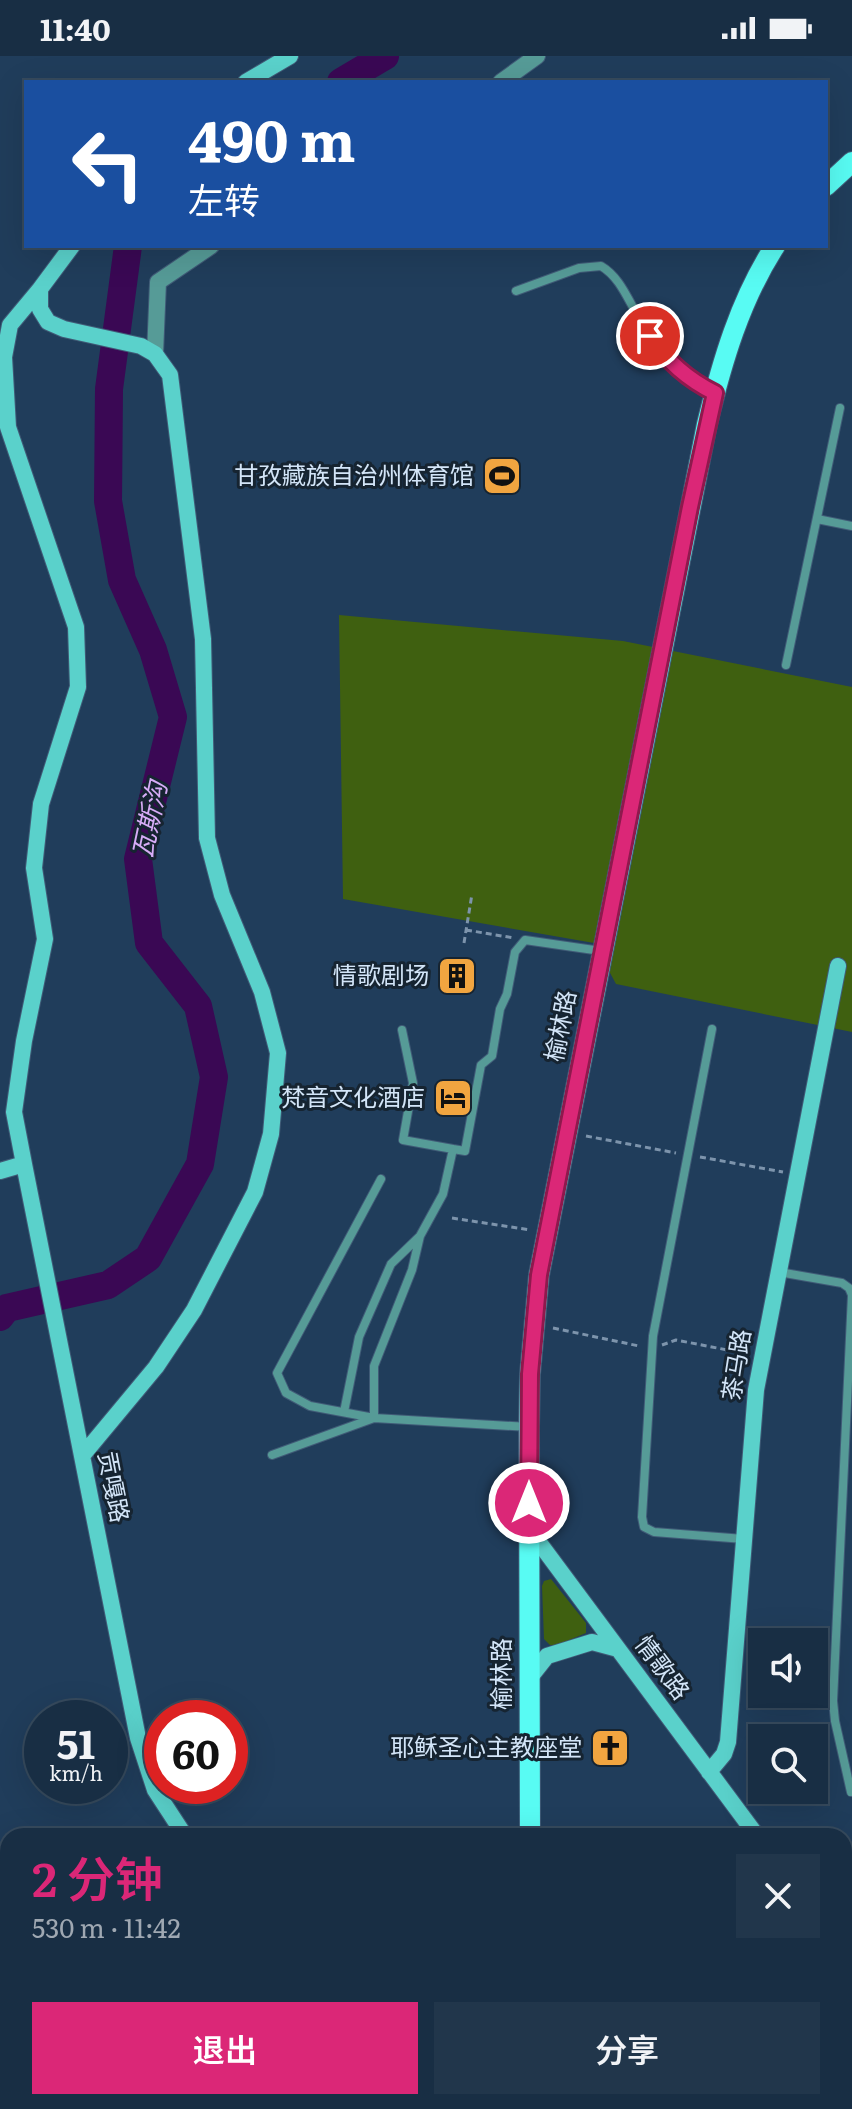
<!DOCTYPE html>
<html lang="zh">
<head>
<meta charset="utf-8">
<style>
  body { margin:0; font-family:Literata,"Noto Sans SC",serif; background:#21364b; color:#f1f3f6; height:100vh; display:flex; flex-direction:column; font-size:30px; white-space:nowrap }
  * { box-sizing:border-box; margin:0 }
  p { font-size:26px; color:#9fa8b2 }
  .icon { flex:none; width:44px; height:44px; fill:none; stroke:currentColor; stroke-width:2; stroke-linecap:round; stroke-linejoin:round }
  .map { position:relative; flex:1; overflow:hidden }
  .details { position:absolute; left:0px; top:1772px; width:852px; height:282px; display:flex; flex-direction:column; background:#182e44; border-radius:24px 24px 0 0; box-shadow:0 8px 32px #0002,0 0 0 2px #364a5d }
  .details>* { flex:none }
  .top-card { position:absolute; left:24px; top:24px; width:804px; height:168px; border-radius:0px; box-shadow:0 8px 32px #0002,0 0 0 2px #364a5d; background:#1a4fa0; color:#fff; overflow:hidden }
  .buttons { position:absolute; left:748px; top:1572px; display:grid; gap:16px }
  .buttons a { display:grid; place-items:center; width:80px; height:80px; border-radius:0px; background:#182e44; box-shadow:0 8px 32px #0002,0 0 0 2px #364a5d; font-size:40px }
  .speed { position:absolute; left:24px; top:1644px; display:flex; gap:16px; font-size:40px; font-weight:700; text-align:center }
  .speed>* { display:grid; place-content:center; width:104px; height:104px; border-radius:50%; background:#182e44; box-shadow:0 8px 32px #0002,0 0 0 2px #364a5d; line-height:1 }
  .speed small { font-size:20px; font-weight:400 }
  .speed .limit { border:12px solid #d22; background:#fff; color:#111 }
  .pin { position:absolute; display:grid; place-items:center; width:68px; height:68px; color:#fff; margin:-34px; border:4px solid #fff; border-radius:50%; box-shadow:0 2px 8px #0007 }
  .me { position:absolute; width:88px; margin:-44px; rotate:0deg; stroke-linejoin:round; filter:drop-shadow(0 0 6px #0008) }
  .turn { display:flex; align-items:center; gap:28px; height:168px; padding:0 32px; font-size:36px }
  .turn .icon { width:104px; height:104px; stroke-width:2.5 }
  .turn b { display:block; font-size:56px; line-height:68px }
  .round { display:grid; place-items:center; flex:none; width:84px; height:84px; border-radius:0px; background:#21364b }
  .headline { display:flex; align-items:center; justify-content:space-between; height:136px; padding:0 32px }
  h1 { font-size:48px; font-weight:600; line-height:60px; color:#db2777 }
  .action { display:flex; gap:16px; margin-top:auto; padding:16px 32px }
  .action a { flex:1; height:92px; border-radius:0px; background:#db2777; color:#fff; font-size:32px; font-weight:600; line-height:92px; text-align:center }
  .action a+a { background:#21364b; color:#f1f3f6 }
  .status { display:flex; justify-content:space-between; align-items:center; height:56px; padding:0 40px; background:#182e44; direction:ltr }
  .status svg { height:22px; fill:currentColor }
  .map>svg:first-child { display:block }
  .green { fill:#3f6010 }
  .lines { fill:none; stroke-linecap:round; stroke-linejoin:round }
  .river { stroke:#3a0854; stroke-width:28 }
  .lane-casing { stroke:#405b77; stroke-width:10 }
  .street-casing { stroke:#405b77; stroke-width:18 }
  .secondary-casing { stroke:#405b77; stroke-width:18 }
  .primary-casing { stroke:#405b77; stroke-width:22 }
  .path { stroke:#7d94ac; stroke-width:3; stroke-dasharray:6 4; stroke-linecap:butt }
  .lane { stroke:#569b97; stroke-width:8 }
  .street { stroke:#569b97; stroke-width:16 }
  .secondary { stroke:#5ad1cb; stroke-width:16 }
  .primary { stroke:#58fbf3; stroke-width:20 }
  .route-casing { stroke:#8e194d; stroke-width:20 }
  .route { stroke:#db2777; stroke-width:14 }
  .labels { text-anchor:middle; stroke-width:6; stroke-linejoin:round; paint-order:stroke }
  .poi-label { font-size:24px; fill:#d3e5f8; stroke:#162431; text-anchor:end }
  .street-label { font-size:24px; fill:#d3e5f8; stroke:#162431 }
  .water-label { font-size:26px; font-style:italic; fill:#d7acf7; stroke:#162431 }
</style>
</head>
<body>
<div class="status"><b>11:40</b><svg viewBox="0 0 49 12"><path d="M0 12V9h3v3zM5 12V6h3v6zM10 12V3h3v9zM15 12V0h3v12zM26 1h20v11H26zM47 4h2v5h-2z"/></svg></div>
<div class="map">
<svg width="852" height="2053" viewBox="0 0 852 2053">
  <rect width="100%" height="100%" fill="#203d5b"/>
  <path class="green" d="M339 559 623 585 852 631V976L616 928 594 887 343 843Z
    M551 1523 586 1567V1577L557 1589H550L544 1583 542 1530 544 1525Z"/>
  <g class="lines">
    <path class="river" d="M341 26 385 0
      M0 1261 7 1252 108 1229 148 1202 200 1108 214 1021 198 950 149 887 138 803 173 661 153 594 122 524 108 445 109 333 128 190"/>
    <g class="lane-casing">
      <path id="lane" d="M516 235 579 212 601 210C618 220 626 239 635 255 658 293 674 316 714 336
        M817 463 852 470
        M786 609 840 352
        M712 973 653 1280 642 1461 644 1471 654 1476 744 1483
        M402 974 413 1027 403 1084 453 1093
        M779 1216 842 1227 849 1232 852 1239 833 1645 835 1665 851 1736
        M344 1356 359 1281 391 1208 419 1181
        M374 1362 310 1350 286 1337 277 1317 381 1123
        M529 1371 374 1362V1310L412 1214 420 1180 443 1138 453 1093 465 1095 481 1009 492 1000 500 953 507 938 515 896 525 884 601 895
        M272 1399 374 1362
        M38 2046H97
        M331 2046 337 2053
        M250 2053V2046"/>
    </g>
    <g class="street-casing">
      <path id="street" d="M501 26 537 0
        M155 298 158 226 211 190"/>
    </g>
    <g class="secondary-casing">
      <path id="secondary" d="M246 26 290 0
        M72 190 40 233V253L48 266 64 273 141 290 155 298 170 319 203 583 207 782 222 839 262 936 278 997 271 1078 255 1136 194 1254 156 1311 82 1400
        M24 1108 14 1056 24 985 45 883 34 812 41 748 78 631 76 571 8 371 4 301 10 269 40 233
        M0 1115 24 1108 138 1682 155 1734 185 1780
        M529 1473 757 1780
        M528 1624 547 1600 592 1586 618 1593
        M709 1716 724 1698 728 1686 756 1334 838 910
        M844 1898 852 1909
        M412 2046 418 2053"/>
    </g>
    <g class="primary-casing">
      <path id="primary" d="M826 130 852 106
        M530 1780 529 1371 530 1318 539 1219 707 368C722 306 740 244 775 190
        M527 2053 532 2046
        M544 2053H576"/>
    </g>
    <path class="path" d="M466 874 514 882
      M464 887 472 838
      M586 1080 676 1097
      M700 1101 783 1116
      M452 1162 531 1174
      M553 1272 639 1290
      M662 1289 676 1284 748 1298"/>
    <use href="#lane" class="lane"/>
    <use href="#street" class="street"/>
    <use href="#secondary" class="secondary"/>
    <use href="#primary" class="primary"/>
  </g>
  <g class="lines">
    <g class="route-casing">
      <path id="route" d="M529 1447 530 1318 539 1219 690 451 715 337C687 323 668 306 650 280"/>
    </g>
    <use href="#route" class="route"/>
  </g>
  <defs>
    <g id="stadium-square" transform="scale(2)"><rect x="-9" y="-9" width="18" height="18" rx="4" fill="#f1a540" stroke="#162431"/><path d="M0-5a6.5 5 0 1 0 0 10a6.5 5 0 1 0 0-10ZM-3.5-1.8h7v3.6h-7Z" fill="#111"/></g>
    <g id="building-square" transform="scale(2)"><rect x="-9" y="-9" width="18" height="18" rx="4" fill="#f1a540" stroke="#162431"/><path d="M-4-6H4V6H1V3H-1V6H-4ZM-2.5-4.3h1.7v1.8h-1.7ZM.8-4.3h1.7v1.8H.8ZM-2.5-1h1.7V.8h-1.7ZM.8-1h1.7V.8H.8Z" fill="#111"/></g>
    <g id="hotel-square" transform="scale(2)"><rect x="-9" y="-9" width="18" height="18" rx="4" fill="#f1a540" stroke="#162431"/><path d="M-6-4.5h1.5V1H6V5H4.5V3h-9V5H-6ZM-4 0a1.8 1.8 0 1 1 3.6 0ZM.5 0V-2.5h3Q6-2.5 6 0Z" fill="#111"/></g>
    <g id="church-square" transform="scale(2)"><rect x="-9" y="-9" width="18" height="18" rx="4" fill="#f1a540" stroke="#162431"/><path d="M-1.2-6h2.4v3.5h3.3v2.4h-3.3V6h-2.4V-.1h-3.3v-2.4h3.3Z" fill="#111"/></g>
  </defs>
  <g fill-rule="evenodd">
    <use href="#stadium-square" x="502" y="420"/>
    <use href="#building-square" x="457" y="920"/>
    <use href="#hotel-square" x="453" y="1042"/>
    <use href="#church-square" x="610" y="1692"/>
  </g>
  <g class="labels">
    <g class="poi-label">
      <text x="474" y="428">甘孜藏族自治州体育馆</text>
      <text x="429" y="928">情歌剧场</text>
      <text x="425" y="1050">梵音文化酒店</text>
      <text x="582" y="1700">耶稣圣心主教座堂</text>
    </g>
    <g class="street-label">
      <text transform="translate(561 970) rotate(-79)" y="8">榆林路</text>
      <text transform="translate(737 1309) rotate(-81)" y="8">茶马路</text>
      <text transform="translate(113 1431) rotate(79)" y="8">贡嘎路</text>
      <text transform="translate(662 1612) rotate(53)" y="8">情歌路</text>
      <text transform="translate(502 1618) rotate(-90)" y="8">榆林路</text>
    </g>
    <g class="water-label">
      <text transform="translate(150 764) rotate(-78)" y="9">瓦斯沟</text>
    </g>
  </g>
</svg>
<div class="buttons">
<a><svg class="icon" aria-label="sound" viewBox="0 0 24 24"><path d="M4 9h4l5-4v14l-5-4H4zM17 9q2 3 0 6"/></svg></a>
<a><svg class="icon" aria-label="search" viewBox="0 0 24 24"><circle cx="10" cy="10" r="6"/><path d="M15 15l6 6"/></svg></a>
</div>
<div class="speed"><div>51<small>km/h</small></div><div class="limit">60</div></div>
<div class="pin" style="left:650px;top:280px;background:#d93025"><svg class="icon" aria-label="arrive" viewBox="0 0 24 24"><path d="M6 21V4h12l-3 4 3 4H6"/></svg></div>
<svg class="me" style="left:529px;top:1447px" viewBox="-20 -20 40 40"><circle r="17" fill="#db2777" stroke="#fff" stroke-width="3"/><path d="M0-11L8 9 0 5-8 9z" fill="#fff"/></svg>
<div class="top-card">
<div class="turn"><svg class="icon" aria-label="left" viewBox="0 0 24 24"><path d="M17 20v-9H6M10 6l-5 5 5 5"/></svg><div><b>490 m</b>左转</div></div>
</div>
<section class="details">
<div class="headline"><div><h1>2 分钟</h1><p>530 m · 11:42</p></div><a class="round"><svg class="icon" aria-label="close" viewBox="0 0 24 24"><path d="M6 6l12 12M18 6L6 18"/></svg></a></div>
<div class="action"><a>退出</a><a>分享</a></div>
</section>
</div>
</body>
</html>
